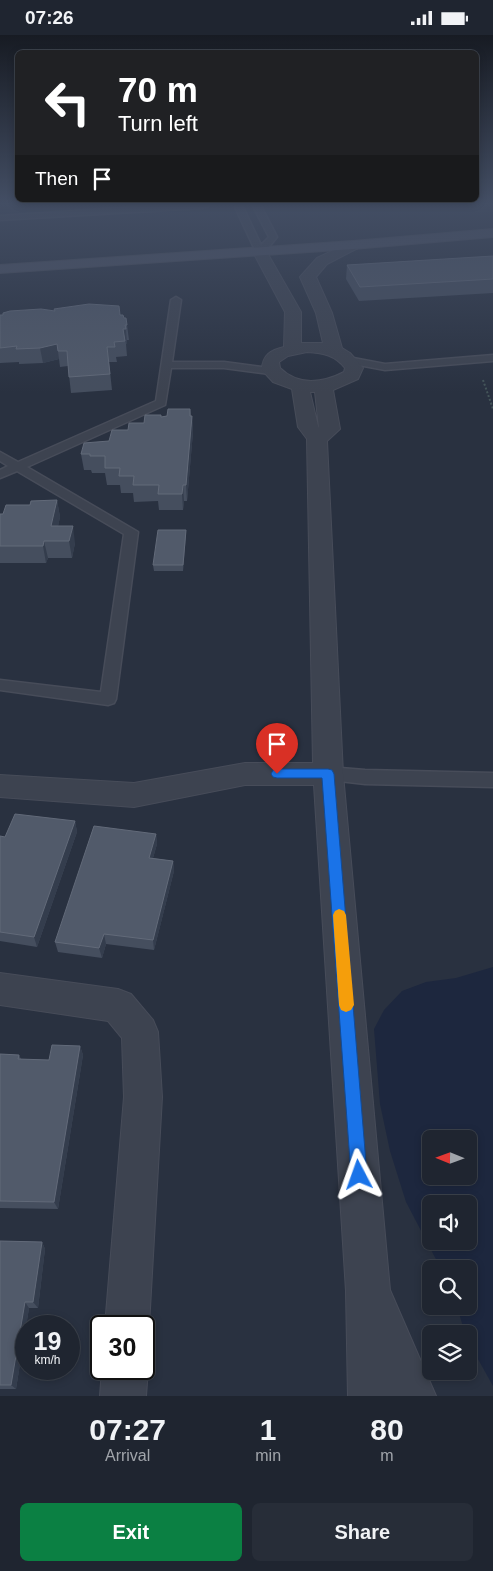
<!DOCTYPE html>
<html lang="en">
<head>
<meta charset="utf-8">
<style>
  body { margin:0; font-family:Helvetica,sans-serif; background:#272d38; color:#f1f3f6; height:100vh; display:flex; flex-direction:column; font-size:19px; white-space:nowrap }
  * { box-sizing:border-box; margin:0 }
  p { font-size:16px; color:#a1a5ab }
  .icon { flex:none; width:28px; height:28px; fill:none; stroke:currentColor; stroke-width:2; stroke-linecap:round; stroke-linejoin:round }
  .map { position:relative; height:1361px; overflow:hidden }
  .side { display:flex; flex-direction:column; background:#1f2530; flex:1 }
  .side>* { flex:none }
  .guide { position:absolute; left:15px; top:15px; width:464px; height:152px; border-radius:8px; box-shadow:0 2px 8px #0003,0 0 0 1px #3c424c; background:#202124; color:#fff; overflow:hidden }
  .needle { width:32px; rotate:271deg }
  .controls { position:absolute; left:422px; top:1095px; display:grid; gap:10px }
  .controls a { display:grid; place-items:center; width:55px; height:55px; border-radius:8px; background:#1f2530; box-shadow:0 2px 8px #0003,0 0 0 1px #3c424c; font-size:25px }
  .speed { position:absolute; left:15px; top:1280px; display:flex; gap:10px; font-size:25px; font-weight:700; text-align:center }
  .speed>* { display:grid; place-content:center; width:65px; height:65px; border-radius:50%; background:#1f2530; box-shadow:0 2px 8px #0003,0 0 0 1px #3c424c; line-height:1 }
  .speed small { font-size:12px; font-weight:400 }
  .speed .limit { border:2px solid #111; border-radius:8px; background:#fff; color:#111 }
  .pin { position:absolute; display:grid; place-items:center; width:42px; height:42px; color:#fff; margin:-51px -21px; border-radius:50% 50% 50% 0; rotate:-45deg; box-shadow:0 0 5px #0007 }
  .pin .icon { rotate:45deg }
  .me { position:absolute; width:55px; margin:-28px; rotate:356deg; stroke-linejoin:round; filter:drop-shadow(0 0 4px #0008) }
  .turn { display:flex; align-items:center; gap:18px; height:105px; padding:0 20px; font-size:22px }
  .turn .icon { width:65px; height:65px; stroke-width:2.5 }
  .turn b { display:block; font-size:35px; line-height:42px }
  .then { display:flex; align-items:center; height:48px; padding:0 20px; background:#0003; gap:10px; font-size:19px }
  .eta { display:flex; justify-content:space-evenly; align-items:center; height:85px; text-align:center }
  .eta b { font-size:30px; font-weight:700; line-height:35px }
  .button { display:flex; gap:10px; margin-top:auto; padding:10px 20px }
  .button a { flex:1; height:58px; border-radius:8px; background:#0b8043; color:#fff; font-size:20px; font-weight:700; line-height:58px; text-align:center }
  .button a+a { background:#272d38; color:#f1f3f6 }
  .status { display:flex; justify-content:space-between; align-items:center; height:35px; padding:0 25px; background:#1f2530; direction:ltr }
  .status svg { height:14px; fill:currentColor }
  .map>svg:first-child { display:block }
  .water { fill:#1d273e; fill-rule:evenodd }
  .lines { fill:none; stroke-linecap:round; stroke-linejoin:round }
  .service-casing { stroke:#474c59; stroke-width:3 }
  .minor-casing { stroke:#474c59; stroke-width:2 }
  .secondary-casing { stroke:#474c59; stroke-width:2 }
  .path { stroke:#445559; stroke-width:2; stroke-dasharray:2 2; stroke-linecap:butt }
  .service { fill:#3d4350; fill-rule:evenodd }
  .minor { fill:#3d4350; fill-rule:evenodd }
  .secondary { fill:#4c5263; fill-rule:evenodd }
  .wall { fill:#454e5e }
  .shaded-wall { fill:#343d4d }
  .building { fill:#515a6a; stroke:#626a79 }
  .route { fill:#1a73e8; stroke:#114b97 }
  .slow { fill:#f59e0b }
</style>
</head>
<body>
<div class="status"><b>07:26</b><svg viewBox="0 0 49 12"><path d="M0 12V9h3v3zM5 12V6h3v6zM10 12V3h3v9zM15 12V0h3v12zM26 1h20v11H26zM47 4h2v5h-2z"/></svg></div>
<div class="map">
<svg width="493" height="1361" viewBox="0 0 493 1361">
  <rect width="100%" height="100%" fill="#293140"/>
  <path class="water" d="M493 932V1351L469 1308V1299H465L457 1271H469V1234H441L406 1167 390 1116 380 1069 374 994 384 975 402 956 426 947 456 943ZM431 1104H469V1141H431ZM431 1169H469V1206H431Z"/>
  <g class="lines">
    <g class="service-casing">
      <path id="service" d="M206 167H219L202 173 0 185V181Z
        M254 169H260L277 202 263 219 260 220 256 217 235 172 239 170 243 172 261 210 269 202 253 171Z
        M176 262 181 265 172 327H224L270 333 275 336 270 339 224 333H171L165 370 27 432 138 497 116 664 114 668 108 670 0 655V645L101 657 124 499 17 436 0 443V435L8 431 0 426V417L18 427 156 366 171 265Z
        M493 320V326L385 335 348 328 343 325 348 322 385 329Z
        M328 732 365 735 493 738V752L365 749 322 744 319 739 322 734Z"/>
    </g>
    <g class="minor-casing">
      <path id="minor" d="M353 206 358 207 360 210 358 213 327 229 316 242 332 278 342 313 350 318 363 333 358 344 333 355 340 394 327 406 343 739 390 1255 436 1361H348L346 1256 314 750H245L134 772 0 762V740L134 748 245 728H313L307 404 298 392 292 354 273 347 262 335C262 320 271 315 284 312L285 277 253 217 255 214H265L301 277V308H323L316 278 300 242 317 223ZM307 317C323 318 335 320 345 333L344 337C323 348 298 351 280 333L279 327 288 321ZM310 357H315L319 393 318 391Z
        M0 938 118 954 131 959 153 985 158 997 162 1062 149 1291 144 1305V1291H105L124 1062 122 1003 108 986 0 970Z
        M144 1324 148 1334 146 1361H100L102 1334H144Z"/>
    </g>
    <g class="secondary-casing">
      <path id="secondary" d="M493 194V202L353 214 0 238V230L353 206Z"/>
    </g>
    <path class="path" d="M483 345 493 374"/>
    <use href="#service" class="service"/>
    <use href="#minor" class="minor"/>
    <use href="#secondary" class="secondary"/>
  </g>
  <path class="wall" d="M493 221V258L359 266 346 244 347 230Z
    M55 276 120 280 124 283 127 290 129 305H127V309H126L127 321 116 322 117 327H109L112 355 71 358 68 331 60 332 59 324 43 328 19 329V327L0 328V280Z
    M190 374 191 381H192L193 397 187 466H184L183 475H159L158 466 134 467 133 458H121L120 450H107L105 438H92L91 435H84L81 419 109 406 128 395 144 388Z
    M57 465 60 482 58 491 75 508 72 523H48L46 528H0V479H3L30 470Z
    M186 495V500L183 536H154L153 530Z
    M75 786 77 797 37 912 0 906V801L5 802Z
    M156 799 157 809 153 823 173 826 174 836 154 915 106 909 102 923 58 917 55 907Z
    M80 1011 83 1020 58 1174 0 1173V1019L19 1020 21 1024 49 1025Z
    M0 1206 42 1207 45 1214 38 1273H29L16 1354H0Z"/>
  <path class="shaded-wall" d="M123 294H126L127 309H126Z
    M57 309 59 324 43 328 40 313Z
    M192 381 193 397 187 466 186 450Z
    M183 450 184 466 183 475 182 459Z
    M57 465 60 482 55 506 51 491Z
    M73 491 75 508 72 523 69 506Z
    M186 495V500L183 536V530Z
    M44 506 48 523 46 528 43 511Z
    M75 786 77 797 37 912 34 902Z
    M156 799 157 809 150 833 149 823Z
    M173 826 174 836 154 915 153 905Z
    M104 899 106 909 102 923 99 913Z
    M80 1011 83 1020 58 1174 54 1167Z
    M42 1207 45 1214 38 1273 33 1267Z
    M25 1267 29 1273 16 1354 11 1350Z"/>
  <path class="building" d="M493 221V244L360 252 347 230Z
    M89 269 119 271 120 280H123L124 283H126L127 290H125L126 294H123L125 306 114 307 115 312H107L110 339 69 342 67 316H58L57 309 40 313 16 314 17 311 0 313V280H3V278L10 276 41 274 55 276 54 274Z
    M168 374H190V381H192L186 450H183L182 459H158L159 450H133L134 441H119L120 433H105V421H90V419H81L84 408 109 406 112 395H128L129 388H144L145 380H161V382L167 381Z
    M57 465 51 491H73L69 506H44L43 511H0V479H3L6 470H30L31 466Z
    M158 495H186L183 530H153Z
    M15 779 75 786 34 902 0 897V801L5 802Z
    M94 791 156 799 149 823 173 826 153 905 104 899 99 913 55 907Z
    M52 1010 80 1011 54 1167 0 1166V1019L19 1020 18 1024 49 1025Z
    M0 1206 42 1207 33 1267H25L11 1350H0Z"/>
  <linearGradient id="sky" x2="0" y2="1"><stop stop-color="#171b23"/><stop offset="0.47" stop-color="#434e64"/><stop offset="1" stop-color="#434e64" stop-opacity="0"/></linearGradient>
  <rect width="493" height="358" fill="url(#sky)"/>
  <path class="route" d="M277 734H328L332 735 334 739 367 1140 365 1146 359 1148 353 1146 351 1140 322 743H277L273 742 271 739 273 735Z"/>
  <path class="slow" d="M339 874 344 876 346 880 354 970 351 975 346 977 341 975 339 970 333 880 335 876Z"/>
</svg>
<div class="controls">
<a><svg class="needle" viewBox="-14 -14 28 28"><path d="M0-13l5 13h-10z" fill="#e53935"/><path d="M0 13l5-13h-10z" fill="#a1a5ab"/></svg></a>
<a><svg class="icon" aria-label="sound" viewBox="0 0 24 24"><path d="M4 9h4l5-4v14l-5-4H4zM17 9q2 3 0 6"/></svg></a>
<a><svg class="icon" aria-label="search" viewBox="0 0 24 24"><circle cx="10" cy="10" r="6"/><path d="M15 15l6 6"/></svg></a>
<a><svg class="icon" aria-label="layers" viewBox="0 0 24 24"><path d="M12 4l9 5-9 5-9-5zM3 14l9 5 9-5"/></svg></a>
</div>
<div class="speed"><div>19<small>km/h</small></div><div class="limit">30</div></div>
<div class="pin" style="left:277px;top:739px;background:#d93025"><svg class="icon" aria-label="arrive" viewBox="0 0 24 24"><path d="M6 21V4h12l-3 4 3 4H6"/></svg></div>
<svg class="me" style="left:359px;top:1140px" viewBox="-20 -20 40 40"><path d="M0-17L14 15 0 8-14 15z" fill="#1a73e8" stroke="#fff" stroke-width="4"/></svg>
<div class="guide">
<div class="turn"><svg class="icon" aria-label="left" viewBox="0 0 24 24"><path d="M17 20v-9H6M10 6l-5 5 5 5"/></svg><div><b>70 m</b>Turn left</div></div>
<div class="then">Then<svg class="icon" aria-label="arrive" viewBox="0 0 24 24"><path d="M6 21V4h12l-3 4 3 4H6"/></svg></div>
</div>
</div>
<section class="side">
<div class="eta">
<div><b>07:27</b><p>Arrival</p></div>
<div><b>1</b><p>min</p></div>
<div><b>80</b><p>m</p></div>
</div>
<div class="button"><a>Exit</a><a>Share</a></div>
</section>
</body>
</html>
